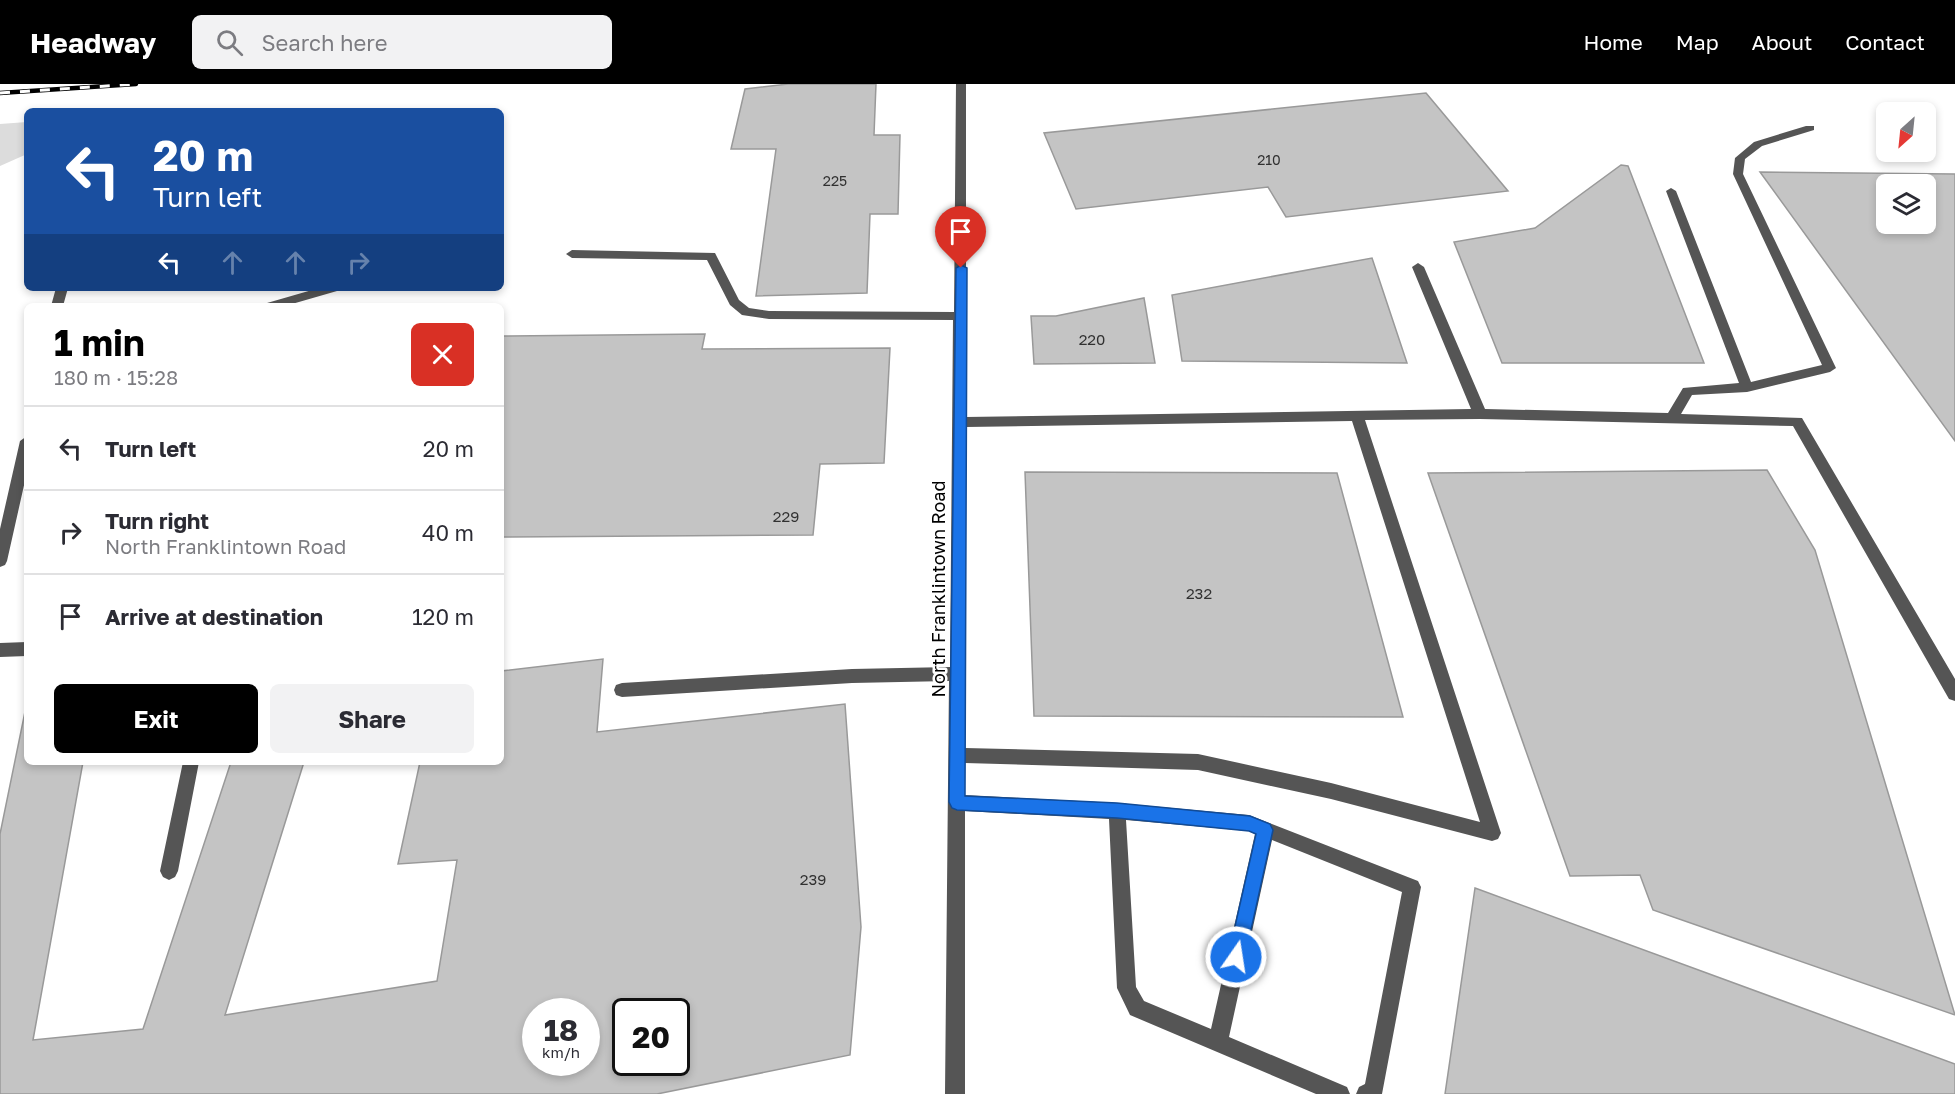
<!DOCTYPE html>
<html lang="en">
<head>
<meta charset="utf-8">
<style>
  body { margin:0; font-family:"Golos Text",sans-serif; background:#f2f2f3; color:#2b2b33; height:100vh; display:flex; flex-direction:column; font-size:22px; white-space:nowrap }
  * { box-sizing:border-box; margin:0 }
  p { font-size:20px; color:#7c7c81 }
  .icon { flex:none; width:33px; height:33px; fill:none; stroke:currentColor; stroke-width:2; stroke-linecap:round; stroke-linejoin:round }
  .map { position:relative; flex:1; overflow:hidden }
  .details { position:absolute; left:24px; top:219px; width:480px; height:462px; display:flex; flex-direction:column; background:#fff; border-radius:9px; box-shadow:0 3px 9px #0003 }
  .details>* { flex:none }
  .banner { position:absolute; left:24px; top:24px; width:480px; height:183px; border-radius:9px; box-shadow:0 3px 9px #0003; background:#1a4fa0; color:#fff; overflow:hidden }
  .needle { width:39px; rotate:207deg }
  .buttons { position:absolute; left:1876px; top:18px; display:grid; gap:12px }
  .buttons a { display:grid; place-items:center; width:60px; height:60px; border-radius:9px; background:#fff; box-shadow:0 3px 9px #0003; font-size:30px }
  .speed { position:absolute; left:522px; top:914px; display:flex; gap:12px; font-size:30px; font-weight:700; text-align:center }
  .speed>* { display:grid; place-content:center; width:78px; height:78px; border-radius:50%; background:#fff; box-shadow:0 3px 9px #0003; line-height:1 }
  .speed small { font-size:15px; font-weight:400 }
  .speed .limit { border:3px solid #111; border-radius:9px; background:#fff; color:#111 }
  .pin { position:absolute; display:grid; place-items:center; width:51px; height:51px; color:#fff; margin:-62px -26px; border-radius:50% 50% 50% 0; rotate:-45deg; box-shadow:0 0 6px #0007 }
  .pin .icon { rotate:45deg }
  .me { position:absolute; width:66px; margin:-33px; rotate:13deg; stroke-linejoin:round; filter:drop-shadow(0 0 4px #0008) }
  .turn { display:flex; align-items:center; gap:21px; height:126px; padding:0 30px; font-size:27px }
  .turn .icon { width:78px; height:78px; stroke-width:2.5 }
  .turn b { display:block; font-size:42px; line-height:51px }
  .lanes { display:flex; align-items:center; height:57px; padding:0 30px; background:#0003; justify-content:center; gap:30px; direction:ltr }
  .lanes .off { opacity:.35 }
  .round { display:grid; place-items:center; flex:none; width:63px; height:63px; border-radius:9px; background:#f2f2f3 }
  .head { display:flex; align-items:center; justify-content:space-between; height:102px; padding:0 30px }
  h1 { font-size:36px; font-weight:700; line-height:45px; color:#000 }
  .cta { display:flex; gap:12px; margin-top:auto; padding:12px 30px }
  .cta a { flex:1; height:69px; border-radius:9px; background:#000; color:#fff; font-size:24px; font-weight:700; line-height:69px; text-align:center }
  .cta a+a { background:#f2f2f3; color:#2b2b33 }
  ul { padding:0; list-style:none }
  li { display:flex; align-items:center; gap:18px; height:84px; padding:0 30px; border-top:2px solid #e1e1e2 }
  li div { flex:1 }
  li b { display:block; font-size:22px }
  li em { font-style:normal }
  header { display:flex; align-items:center; gap:36px; box-sizing:border-box; height:84px; padding:0 30px; background:#000; color:#fff }
  header strong { font-size:28px }
  nav { display:flex; gap:33px; margin-inline-start:auto; font-size:21px }
  .search { width:420px; height:54px; background:#f2f2f3; display:flex; align-items:center; gap:15px; box-sizing:border-box; padding:0 21px; border-radius:9px; color:#7c7c81; font-size:22px }
  .map>svg:first-child { display:block }
  .green { fill:#dcdcdc }
  .building { fill:#c4c4c4; stroke:#999; stroke-width:1.5; fill-rule:evenodd }
  .lines { fill:none; stroke-linecap:round; stroke-linejoin:round }
  .minor { fill:#555; fill-rule:evenodd }
  .rail-casing { stroke:#000; stroke-width:4.5 }
  .rail { stroke:#fff; stroke-width:3; stroke-dasharray:10; stroke-linecap:butt }
  .route { fill:#1a73e8; stroke:#114b97; stroke-width:1.5 }
  .labels { text-anchor:middle; stroke-width:5; stroke-linejoin:round; paint-order:stroke }
  .far-number-label { font-size:14px; fill:#313131 }
  .number-label { font-size:15px; fill:#313131 }
  .street-label { font-size:18px; fill:#000; stroke:#fff }
</style>
</head>
<body>
<header>
<strong>Headway</strong>
<div class="search"><svg class="icon" aria-label="search" viewBox="0 0 24 24"><circle cx="10" cy="10" r="6"/><path d="M15 15l6 6"/></svg>Search here</div>
<nav><a>Home</a><a>Map</a><a>About</a><a>Contact</a></nav>
</header>
<div class="map">
<svg width="1955" height="1010" viewBox="0 0 1955 1010">
  <rect width="100%" height="100%" fill="#fff"/>
  <path class="green" d="M27 38V70L0 82V40Z"/>
  <path class="building" d="M788 0H876L874 51H900L898 130H870L867 209 756 212 776 65H731L745 5Z
    M1426 9 1508 107 1286 133 1268 103 1076 125 1044 49Z
    M1621 81 1628 82 1704 279H1502L1454 158 1535 144Z
    M1760 88 1955 90V357ZM1887 100H1926V140H1887Z
    M1372 174 1407 279 1182 277 1172 211Z
    M1144 214 1155 279 1034 280 1031 232H1056Z
    M705 250 702 265 890 264 884 379 820 380 813 451 501 453V252Z
    M1767 386 1815 466 1955 931 1653 826 1640 791 1570 792 1428 389Z
    M1025 388 1337 389 1403 633 1034 632Z
    M603 575 597 648 845 620 861 843 850 971 657 1010H0V750L27 618V678H83L33 956 143 945 231 678H304L225 931 437 897 457 776 398 780 420 678H501V587ZM536 927H586V978H536ZM626 927H676V978H626Z
    M1475 804 1955 980V1010H1445Z"/>
  <g class="lines">
    <path class="minor" d="M956 0H966V333L1471 325 1412 183 1418 179 1424 183 1485 325 1668 329 1683 304 1739 299 1666 107 1671 104 1676 107 1751 298 1822 281 1733 90 1735 74 1754 58 1806 42H1814V46L1762 62 1745 75 1743 90 1836 284 1830 288 1747 308 1692 311 1681 330 1802 334 1955 595V617L1949 615 1793 342 1480 335 1365 336 1501 749 1498 755 1492 757 1331 715 1198 686 965 679V711L1117 719 1249 731 1418 797 1421 803 1382 1010H1356L1359 1003 1365 1000 1402 808 1272 756 1229 953 1347 1003 1350 1010H1316L1130 931 1117 904 1109 735 965 727V1010H945L949 597 852 599 622 613 616 611 614 606 616 601 622 599 852 585 950 583 953 236 769 235 742 231 730 221 707 176 572 174 566 170 572 166 715 169 739 216 749 224 769 227 954 228ZM1352 337 1480 738 1331 699 1198 670 965 664 966 343ZM1126 736 1249 747 1255 750 1211 945 1144 917 1136 903Z
      M56 204H68L63 222H51Z
      M319 204H339L337 207 285 222H265L267 219Z
      M27 352V388L7 477 5 481 0 483V445L20 357Z
      M27 558V572L0 573V559Z
      M183 678H199L178 787 175 793 169 796 163 793 160 787Z"/>
    <g class="rail-casing">
      <path id="rail" d="M0 9 136 0"/>
    </g>
    <use href="#rail" class="rail"/>
  </g>
  <path class="route" d="M961 181 967 184 965 712 1117 719 1250 732 1270 740 1273 746 1245 873 1242 879 1236 881 1230 879 1228 873 1256 750 1249 747 1117 734 957 726 952 724 949 718 956 184Z"/>
  <g class="labels">
    <g class="far-number-label">
      <text x="1269" y="81">210</text>
      <text x="835" y="102">225</text>
    </g>
    <g class="number-label">
      <text x="1092" y="261">220</text>
      <text x="786" y="438">229</text>
      <text x="1199" y="515">232</text>
      <text x="813" y="801">239</text>
    </g>
    <g class="street-label">
      <text transform="translate(939 505) rotate(-90)" y="6">North Franklintown Road</text>
    </g>
  </g>
</svg>
<div class="buttons">
<a><svg class="needle" viewBox="-14 -14 28 28"><path d="M0-13l5 13h-10z" fill="#e53935"/><path d="M0 13l5-13h-10z" fill="#7c7c81"/></svg></a>
<a><svg class="icon" aria-label="layers" viewBox="0 0 24 24"><path d="M12 4l9 5-9 5-9-5zM3 14l9 5 9-5"/></svg></a>
</div>
<div class="speed"><div>18<small>km/h</small></div><div class="limit">20</div></div>
<div class="pin" style="left:961px;top:184px;background:#d93025"><svg class="icon" aria-label="arrive" viewBox="0 0 24 24"><path d="M6 21V4h12l-3 4 3 4H6"/></svg></div>
<svg class="me" style="left:1236px;top:873px" viewBox="-20 -20 40 40"><circle r="17" fill="#1a73e8" stroke="#fff" stroke-width="3"/><path d="M0-11L8 9 0 5-8 9z" fill="#fff"/></svg>
<div class="banner">
<div class="turn"><svg class="icon" aria-label="left" viewBox="0 0 24 24"><path d="M17 20v-9H6M10 6l-5 5 5 5"/></svg><div><b>20 m</b>Turn left</div></div>
<div class="lanes"><svg class="icon" aria-label="left" viewBox="0 0 24 24"><path d="M17 20v-9H6M10 6l-5 5 5 5"/></svg><svg class="icon off" aria-label="ahead" viewBox="0 0 24 24"><path d="M12 20V5M6 11l6-6 6 6"/></svg><svg class="icon off" aria-label="ahead" viewBox="0 0 24 24"><path d="M12 20V5M6 11l6-6 6 6"/></svg><svg class="icon off" aria-label="right" viewBox="0 0 24 24"><path d="M7 20v-9h11M14 6l5 5-5 5"/></svg></div>
</div>
<section class="details">
<div class="head"><div><h1>1 min</h1><p>180 m · 15:28</p></div><a class="round" style="background:#d93025;color:#fff"><svg class="icon" aria-label="close" viewBox="0 0 24 24"><path d="M6 6l12 12M18 6L6 18"/></svg></a></div>
<ul>
<li><svg class="icon" aria-label="left" viewBox="0 0 24 24"><path d="M17 20v-9H6M10 6l-5 5 5 5"/></svg><div><b>Turn left</b></div><em>20 m</em></li>
<li><svg class="icon" aria-label="right" viewBox="0 0 24 24"><path d="M7 20v-9h11M14 6l5 5-5 5"/></svg><div><b>Turn right</b><p>North Franklintown Road</p></div><em>40 m</em></li>
<li><svg class="icon" aria-label="arrive" viewBox="0 0 24 24"><path d="M6 21V4h12l-3 4 3 4H6"/></svg><div><b>Arrive at destination</b></div><em>120 m</em></li>
</ul>
<div class="cta"><a>Exit</a><a>Share</a></div>
</section>
</div>
</body>
</html>
